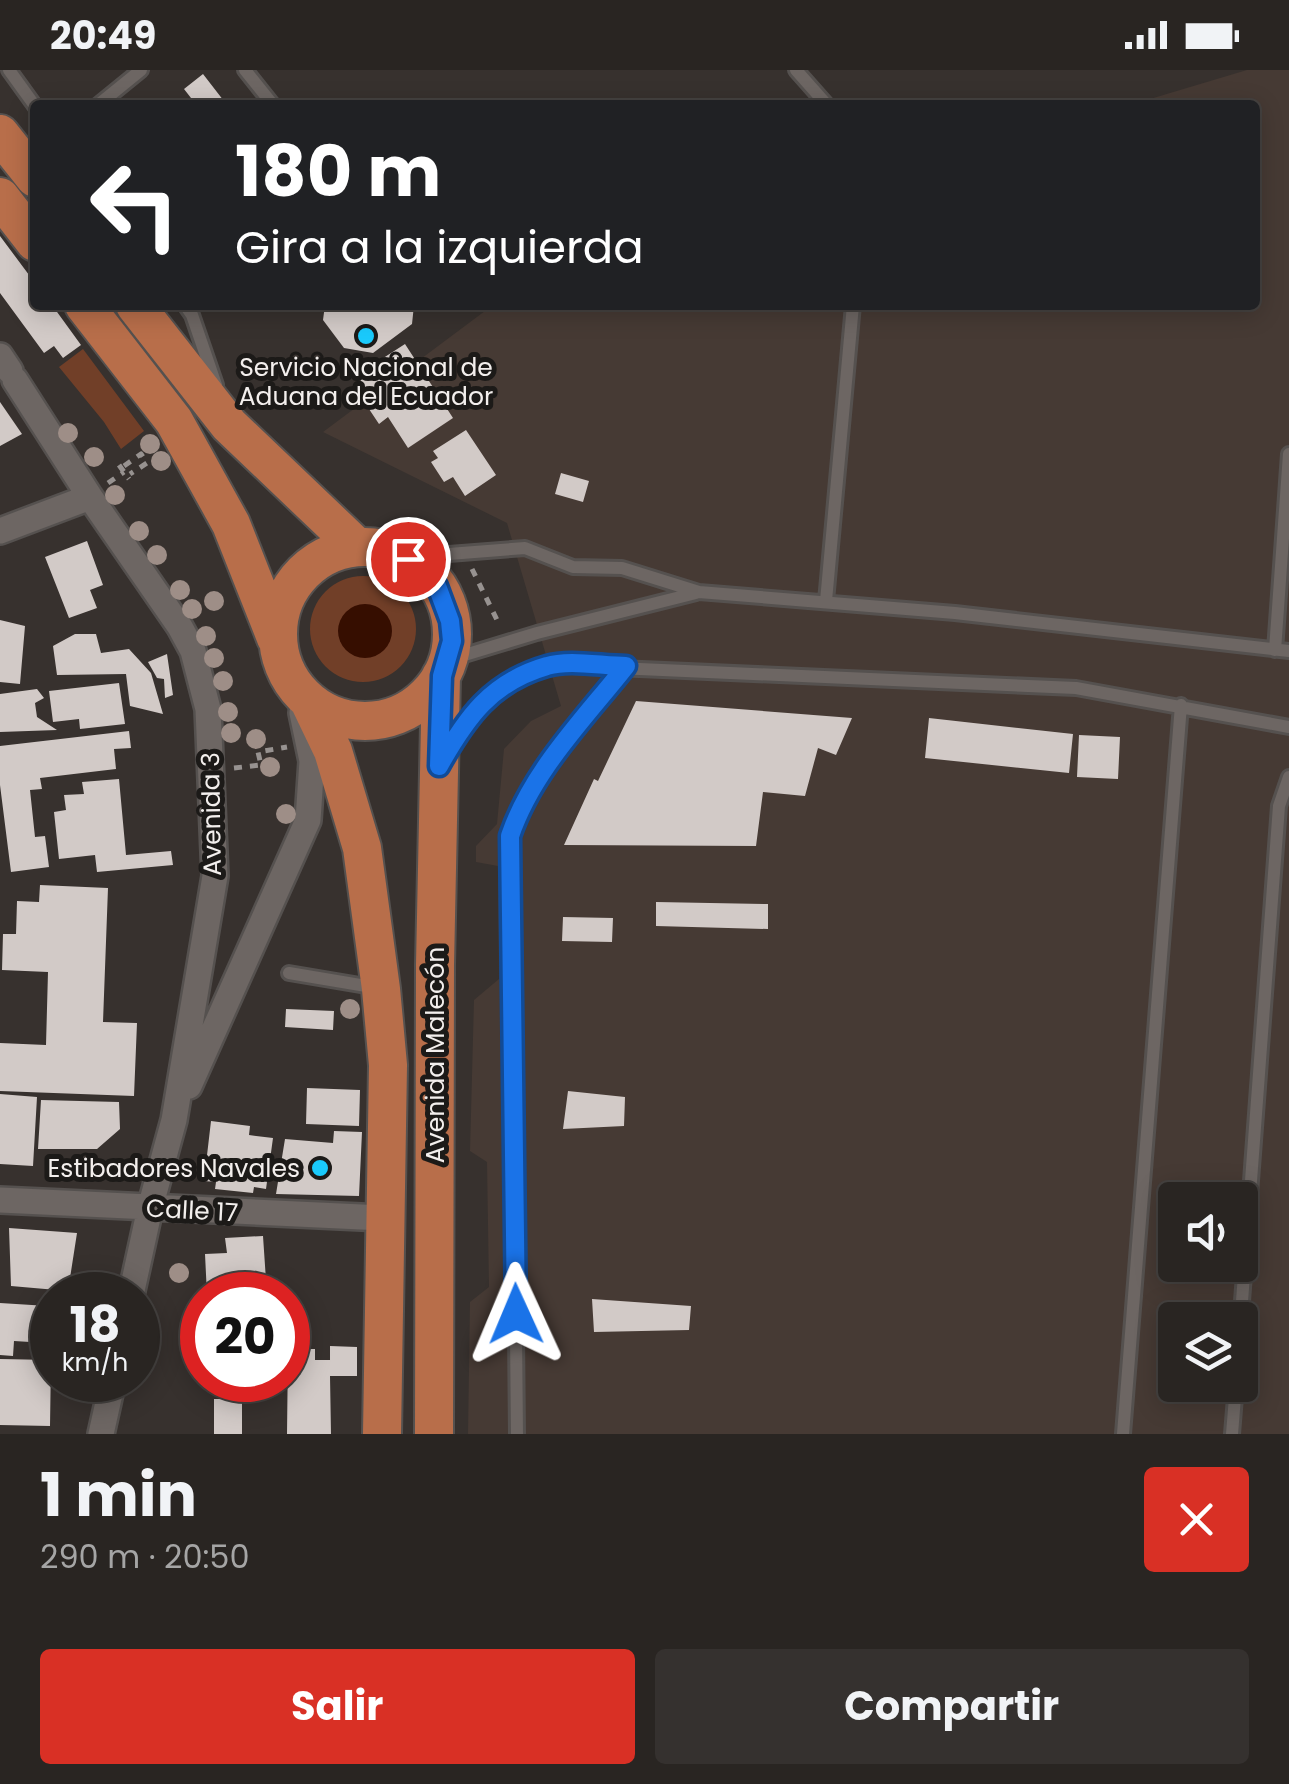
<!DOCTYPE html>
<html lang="es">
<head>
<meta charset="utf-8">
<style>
  body { margin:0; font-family:Poppins,sans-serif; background:#35312f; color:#f1f3f6; height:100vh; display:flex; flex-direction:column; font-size:38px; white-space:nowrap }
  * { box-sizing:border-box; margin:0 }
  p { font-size:32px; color:#a5a5a5 }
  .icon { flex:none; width:55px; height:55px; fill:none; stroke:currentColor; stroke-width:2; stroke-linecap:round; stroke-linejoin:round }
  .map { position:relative; height:1364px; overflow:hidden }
  .drawer { display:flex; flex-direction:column; background:#292522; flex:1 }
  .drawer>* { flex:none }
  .top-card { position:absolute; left:30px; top:30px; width:1230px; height:210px; border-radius:10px; box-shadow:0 5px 25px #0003,0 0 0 2px #454240; background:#202124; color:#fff; overflow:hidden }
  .tools { position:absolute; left:1158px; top:1112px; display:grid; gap:20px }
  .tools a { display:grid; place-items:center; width:100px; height:100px; border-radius:10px; background:#292522; box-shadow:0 5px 25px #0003,0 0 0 2px #454240; font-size:50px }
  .speed { position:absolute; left:30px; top:1202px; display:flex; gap:20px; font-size:50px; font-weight:700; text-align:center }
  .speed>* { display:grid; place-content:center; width:130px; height:130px; border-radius:50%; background:#292522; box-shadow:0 5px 25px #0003,0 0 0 2px #454240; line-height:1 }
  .speed small { font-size:25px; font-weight:400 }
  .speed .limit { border:15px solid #d22; background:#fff; color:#111 }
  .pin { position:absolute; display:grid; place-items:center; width:85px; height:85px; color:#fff; margin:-42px; border:5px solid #fff; border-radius:50%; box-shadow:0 2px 10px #0007 }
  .me { position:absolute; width:110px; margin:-55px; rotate:359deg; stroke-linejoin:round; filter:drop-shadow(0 0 8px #0008) }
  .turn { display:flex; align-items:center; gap:35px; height:210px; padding:0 40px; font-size:45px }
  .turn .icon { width:130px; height:130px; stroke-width:2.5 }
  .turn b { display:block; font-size:70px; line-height:85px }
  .round { display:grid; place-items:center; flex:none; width:105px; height:105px; border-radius:10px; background:#35312f }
  .summary { display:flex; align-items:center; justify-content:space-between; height:170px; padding:0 40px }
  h1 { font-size:60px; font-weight:700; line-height:75px }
  .action { display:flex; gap:20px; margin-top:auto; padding:20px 40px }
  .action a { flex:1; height:115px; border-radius:10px; background:#d93025; color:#fff; font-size:40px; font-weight:700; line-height:115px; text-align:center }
  .action a+a { background:#35312f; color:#f1f3f6 }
  .status { display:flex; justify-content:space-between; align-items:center; height:70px; padding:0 50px; background:#292522; direction:ltr }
  .status svg { height:28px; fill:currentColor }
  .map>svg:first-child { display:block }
  .built { fill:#463a34; fill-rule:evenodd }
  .green { fill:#713f28 }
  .water { fill:#360e00 }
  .building { fill:#d2cac7 }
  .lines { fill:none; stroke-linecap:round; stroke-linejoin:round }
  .lane-casing { stroke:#55514f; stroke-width:18 }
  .street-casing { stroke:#55514f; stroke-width:30 }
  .primary-casing { stroke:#55514f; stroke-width:42 }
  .path { stroke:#979290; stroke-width:5; stroke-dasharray:8 8; stroke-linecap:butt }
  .lane { stroke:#6d6663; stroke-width:12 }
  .street { stroke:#6d6663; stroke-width:25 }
  .primary { stroke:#b86e4a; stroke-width:38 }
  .tree { fill:#9e8e87 }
  .route-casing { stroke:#114b97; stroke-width:25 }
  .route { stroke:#1a73e8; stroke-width:18 }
  .poi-dot { fill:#1acafc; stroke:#1c1a18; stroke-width:4 }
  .labels { text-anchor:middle; stroke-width:10; stroke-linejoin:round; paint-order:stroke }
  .poi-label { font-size:25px; fill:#f3efed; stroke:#1c1a18 }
  .street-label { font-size:25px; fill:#f3efed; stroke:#1c1a18 }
</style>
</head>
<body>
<div class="status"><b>20:49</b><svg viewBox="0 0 49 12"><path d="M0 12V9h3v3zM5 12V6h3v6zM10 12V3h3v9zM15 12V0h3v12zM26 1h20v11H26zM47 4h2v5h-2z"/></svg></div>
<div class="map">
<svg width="1289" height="1364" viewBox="0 0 1289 1364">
  <rect width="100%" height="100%" fill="#37312e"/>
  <path class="built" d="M1247 0H1289V1364H468L470 1232 489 1217 487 1092 470 1081 474 930 499 909 498 796 476 792V776L497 754 504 679 531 651 561 636 507 453 323 362 493 235H1255V35H1130ZM1175 1130H1240V1195H1175ZM1175 1250H1240V1315H1175Z"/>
  <path class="green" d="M83 279 144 361 121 379 104 352 59 297Z
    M310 559a53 53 0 1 1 106 0a53 53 0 1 1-106 0Z"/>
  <path class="water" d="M338 561a27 27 0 1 1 54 0a27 27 0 1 1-54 0Z"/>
  <path class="building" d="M203 4 227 35H182L191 28 184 19Z
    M0 166 35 213V235H52L81 275 63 288 54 276 44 283 0 223Z
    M325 235H414L412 254 373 283 344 278 323 250Z
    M405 274 453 348 408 378 388 347 379 354 367 336 374 331 357 305Z
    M0 332 22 364 0 376Z
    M466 360 496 405 465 426 453 407 444 412 431 392 438 388 433 381Z
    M561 403 589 411 583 432 555 424Z
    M87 471 103 515 90 520 97 538 69 548 45 487Z
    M0 550 25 556 20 614 0 612Z
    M75 564H96L101 583 129 579 151 603 163 644 130 636 126 604 57 605 53 576Z
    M167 584 173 625 165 628 164 609 157 608 148 592Z
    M119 613 125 654 80 659 79 649 53 652 49 621Z
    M37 619 44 628 35 633 37 647 57 660 0 662V624Z
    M636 631 852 648 836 685 818 678 805 726 763 722 756 776 564 775 594 709 598 711Z
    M929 648 1073 664 1069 703 925 688Z
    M129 661 131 678 114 679 116 699 40 708 42 719 30 720 35 767 45 766 49 797 11 802 0 715V676Z
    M1079 665 1120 667 1118 709 1077 707Z
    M119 709 126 785 171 781 173 795 97 802 95 785 59 789 54 742 66 740 64 725 84 724 82 712Z
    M40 815 108 818 103 952 137 953 134 1026 0 1021V973L46 975 48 902 2 900 3 864H16L17 831 39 832Z
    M656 832 768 834V859L656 856Z
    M563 847 613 848 612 872 562 871Z
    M286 939 334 941 333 960 285 957Z
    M307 1018 360 1020 359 1056 306 1054Z
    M568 1021 625 1027 624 1056 563 1059Z
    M0 1024 37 1027 33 1096 0 1094Z
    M41 1030 119 1032 120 1059 97 1079H38Z
    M211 1051 250 1056 249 1065 273 1068 266 1119 254 1117 253 1123 215 1119 216 1112 204 1111Z
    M334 1061 362 1062 359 1126 276 1124 285 1069 333 1073Z
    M9 1158 77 1163 68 1221 11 1216Z
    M263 1166 267 1225H207L205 1184 227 1183 225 1168Z
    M592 1229 691 1236 689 1260 594 1262Z
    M0 1233 48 1236 46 1273 14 1271 13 1286 0 1285Z
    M330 1276 357 1277V1306H330L331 1364H287L288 1279H315V1290H330Z
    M0 1289 51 1290 50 1356 0 1355Z
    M214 1329H242V1364H214Z"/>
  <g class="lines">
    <g class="lane-casing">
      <path id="lane" d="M9 0 35 36
        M245 0 273 35
        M796 0 827 35
        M98 35 141 0
        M185 235 192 245 216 315
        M391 481 449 484 525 478 573 497 622 498 699 522 955 543 1289 581
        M826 531 853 235
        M1275 580 1289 384
        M448 590 537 563 696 523
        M450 676C476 630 503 616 549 595L1076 618 1289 657
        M289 903 378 918
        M1240 1258 1279 736 1289 707
        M517 1364 511 766C531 701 584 649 626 596
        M1123 1364 1181 635
        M1232 1364 1236 1315"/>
    </g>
    <g class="street-casing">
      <path id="street" d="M0 286 10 301
        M15 310 90 427 180 557 193 581 208 639 215 806 174 1050 150 1138 131 1225
        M0 461 90 427
        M189 1016 308 750 312 691 302 643
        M0 1130 383 1148
        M101 1364 113 1310"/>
    </g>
    <g class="primary-casing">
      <path id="primary" d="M0 64 35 108
        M0 127 35 172
        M84 235 174 351 231 454 276 568
        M135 235 229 355 357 477
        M278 564a87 87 0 1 1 174 0a87 87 0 1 1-174 0Z
        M309 631 333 681 362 778 381 919 388 995 382 1364
        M434 1364 435 895 441 606"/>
    </g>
    <path class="path" d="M119 395 129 409
      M124 396 141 384 147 393 130 404
      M108 413 124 402
      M472 499 500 556
      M234 698 261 695 258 682 287 677"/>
    <use href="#lane" class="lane"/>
    <use href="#street" class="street"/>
    <use href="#primary" class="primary"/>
  </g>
  <g class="tree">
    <circle cx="68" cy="363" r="10"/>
    <circle cx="150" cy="374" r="10"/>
    <circle cx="94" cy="387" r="10"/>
    <circle cx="161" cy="391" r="10"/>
    <circle cx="115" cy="425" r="10"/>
    <circle cx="139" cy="461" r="10"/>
    <circle cx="157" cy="485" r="10"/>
    <circle cx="180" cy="520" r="10"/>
    <circle cx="214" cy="531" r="10"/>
    <circle cx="192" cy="539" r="10"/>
    <circle cx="206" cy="566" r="10"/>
    <circle cx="214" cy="588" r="10"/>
    <circle cx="223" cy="611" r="10"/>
    <circle cx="228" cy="642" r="10"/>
    <circle cx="231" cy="663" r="10"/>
    <circle cx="256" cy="669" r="10"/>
    <circle cx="270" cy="697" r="10"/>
    <circle cx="286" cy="744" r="10"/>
    <circle cx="350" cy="939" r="10"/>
    <circle cx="179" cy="1203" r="10"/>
  </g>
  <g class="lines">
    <g class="route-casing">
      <path id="route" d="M408 489 437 516 450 551 452 571 442 606 439 696C466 648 491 612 547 596 569 589 602 596 626 596 584 649 532 701 510 766L516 1244"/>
    </g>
    <use href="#route" class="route"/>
  </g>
  <g class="poi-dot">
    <circle cx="366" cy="266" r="10"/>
    <circle cx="320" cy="1098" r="10"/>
  </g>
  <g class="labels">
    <g class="poi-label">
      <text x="366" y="306">Servicio Nacional de<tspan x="366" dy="29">Aduana del Ecuador</tspan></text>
      <text x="300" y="1107" text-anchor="end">Estibadores Navales</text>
    </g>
    <g class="street-label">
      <text transform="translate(211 744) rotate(-91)" y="9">Avenida 3</text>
      <text transform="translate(435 985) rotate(-90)" y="9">Avenida Malecón</text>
      <text transform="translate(192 1140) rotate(3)" y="9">Calle 17</text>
    </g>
  </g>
</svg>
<div class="tools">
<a><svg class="icon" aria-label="sound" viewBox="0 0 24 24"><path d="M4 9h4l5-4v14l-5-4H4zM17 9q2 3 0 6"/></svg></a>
<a><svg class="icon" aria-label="layers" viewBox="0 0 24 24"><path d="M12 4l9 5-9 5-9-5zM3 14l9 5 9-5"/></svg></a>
</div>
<div class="speed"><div>18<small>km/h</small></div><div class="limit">20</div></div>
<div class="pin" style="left:408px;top:489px;background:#d93025"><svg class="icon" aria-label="arrive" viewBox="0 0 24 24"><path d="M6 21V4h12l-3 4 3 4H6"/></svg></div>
<svg class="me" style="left:516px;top:1244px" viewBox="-20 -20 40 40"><path d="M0-17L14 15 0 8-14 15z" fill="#1a73e8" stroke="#fff" stroke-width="4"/></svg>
<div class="top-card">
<div class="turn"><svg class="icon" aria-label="left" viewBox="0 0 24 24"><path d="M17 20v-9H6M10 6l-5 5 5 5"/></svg><div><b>180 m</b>Gira a la izquierda</div></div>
</div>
</div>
<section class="drawer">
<div class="summary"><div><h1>1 min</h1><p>290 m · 20:50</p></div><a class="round" style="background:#d93025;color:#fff"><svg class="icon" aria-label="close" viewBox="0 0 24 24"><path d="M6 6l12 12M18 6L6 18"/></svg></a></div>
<div class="action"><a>Salir</a><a>Compartir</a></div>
</section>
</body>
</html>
